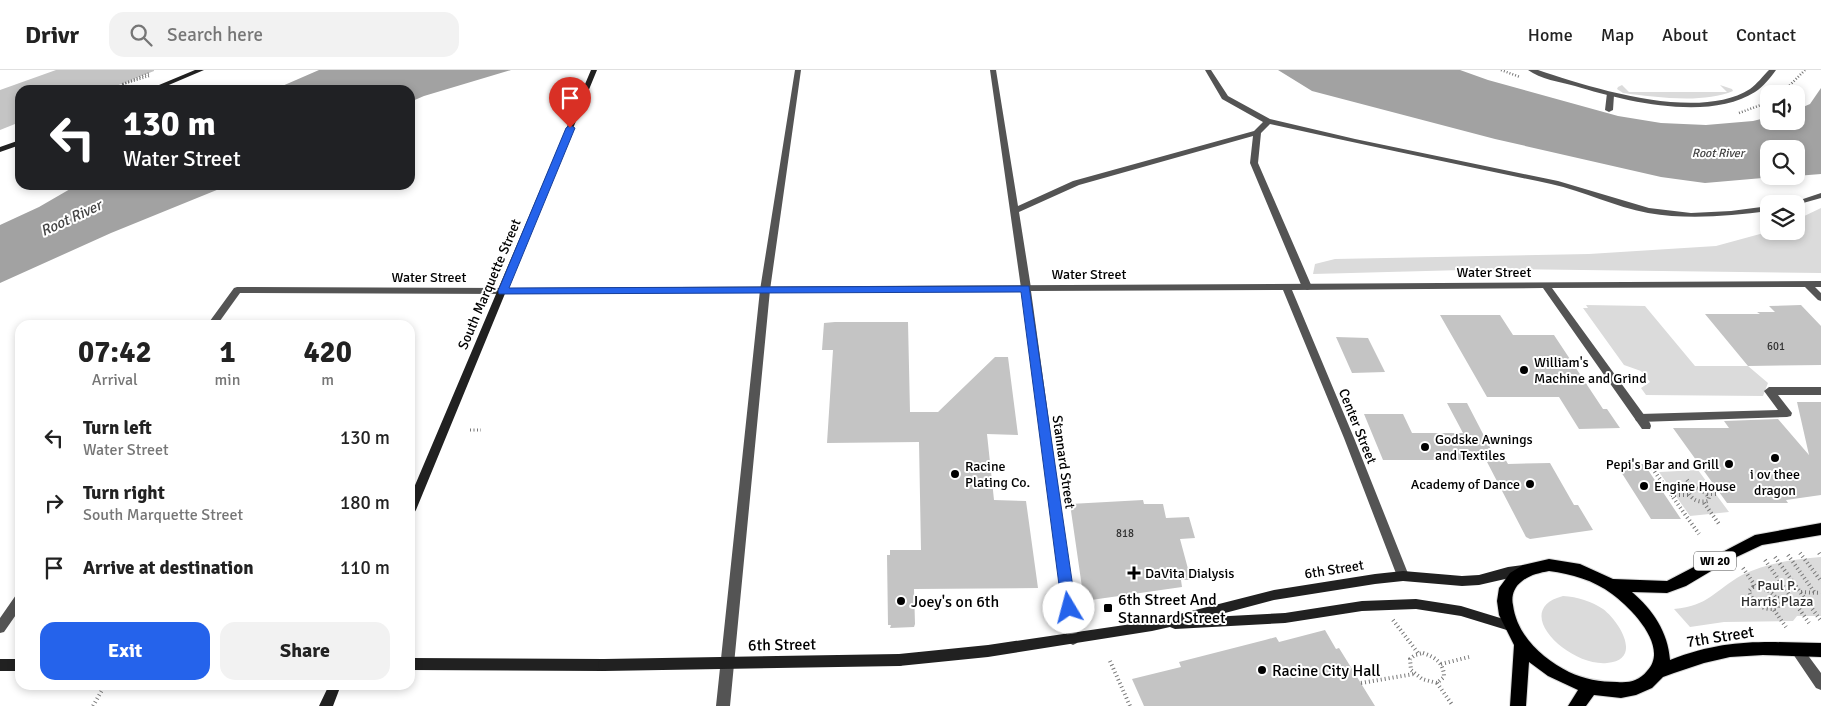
<!DOCTYPE html>
<html lang="en">
<head>
<meta charset="utf-8">
<style>
  body { margin:0; font-family:Signika,sans-serif; background:#f2f2f2; color:#222; height:100vh; display:flex; flex-direction:column; font-size:19px; white-space:nowrap }
  * { box-sizing:border-box; margin:0 }
  p { font-size:16px; color:#767676 }
  .icon { flex:none; width:28px; height:28px; fill:none; stroke:currentColor; stroke-width:2; stroke-linecap:round; stroke-linejoin:round }
  .map { position:relative; flex:1; overflow:hidden }
  .details { position:absolute; left:15px; top:250px; width:400px; height:370px; display:flex; flex-direction:column; background:#fff; border-radius:15px; box-shadow:0 2px 8px #0003 }
  .details>* { flex:none }
  .hud { position:absolute; left:15px; top:15px; width:400px; height:105px; border-radius:15px; box-shadow:0 2px 8px #0003; background:#202124; color:#fff; overflow:hidden }
  .tools { position:absolute; left:1760px; top:15px; display:grid; gap:10px }
  .tools a { display:grid; place-items:center; width:45px; height:45px; border-radius:10px; background:#fff; box-shadow:0 2px 8px #0003; font-size:25px }
  .pin { position:absolute; display:grid; place-items:center; width:42px; height:42px; color:#fff; margin:-51px -21px; border-radius:50% 50% 50% 0; rotate:-45deg; box-shadow:0 0 5px #0007 }
  .pin .icon { rotate:45deg }
  .me { position:absolute; width:55px; margin:-28px; rotate:352deg; stroke-linejoin:round; filter:drop-shadow(0 0 4px #0008) }
  .turn { display:flex; align-items:center; gap:18px; height:105px; padding:0 25px; font-size:22px }
  .turn .icon { width:65px; height:65px; stroke-width:2.5 }
  .turn b { display:block; font-size:35px; line-height:42px }
  .eta { display:flex; justify-content:space-evenly; align-items:center; height:85px; text-align:center }
  .eta b { font-size:30px; font-weight:800; line-height:35px }
  .button { display:flex; gap:10px; margin-top:auto; padding:10px 25px }
  .button a { flex:1; height:58px; border-radius:15px; background:#2563eb; color:#fff; font-size:20px; font-weight:800; line-height:58px; text-align:center }
  .button a+a { background:#f2f2f2; color:#222 }
  ul { padding:0; list-style:none }
  li { display:flex; align-items:center; gap:15px; height:65px; padding:0 25px }
  li div { flex:1 }
  li b { display:block; font-size:19px }
  li em { font-style:normal }
  header { display:flex; align-items:center; gap:30px; box-sizing:border-box; height:70px; padding:0 25px; background:#fff; border-bottom:1px solid #e0e0e0 }
  header strong { font-size:24px }
  nav { display:flex; gap:28px; margin-inline-start:auto; font-size:18px }
  .search { width:350px; height:45px; background:#f2f2f2; display:flex; align-items:center; gap:12px; box-sizing:border-box; padding:0 18px; border-radius:15px; color:#767676; font-size:19px }
  .map>svg:first-child { display:block }
  .green { fill:#dbdbdb }
  .water { fill:#a2a2a2 }
  .building { fill:#c4c4c4 }
  .lines { fill:none; stroke-linecap:round; stroke-linejoin:round }
  .primary-casing { stroke:#dbdbdb; stroke-width:2 }
  .path-far2 { stroke:#767676; stroke-width:2.5; stroke-dasharray:1 2; stroke-linecap:butt }
  .path-far1 { stroke:#767676; stroke-width:3; stroke-dasharray:1 2.5; stroke-linecap:butt }
  .path { stroke:#767676; stroke-width:4; stroke-dasharray:1 3; stroke-linecap:butt }
  .lane { fill:#545454; fill-rule:evenodd }
  .street { fill:#545454; fill-rule:evenodd }
  .secondary { fill:#212121; fill-rule:evenodd }
  .primary { fill:#000; fill-rule:evenodd }
  .secondary-bridge { stroke:#212121; stroke-width:12 }
  .route { fill:#2563eb; stroke:#184099 }
  .poi-dot { fill:#000; stroke:#fff; stroke-width:2 }
  .labels { text-anchor:middle; stroke-width:4; stroke-linejoin:round; paint-order:stroke }
  .number-label { font-size:11px; fill:#313131 }
  .far-water-label { font-size:12px; font-style:italic; fill:#434343; stroke:#fff }
  .shield { fill:#fff; stroke:#4c4c4c; stroke-width:1 }
  .shield-label { font-size:12px; font-weight:bold; fill:#000 }
  .street-label { font-size:14px; fill:#000; stroke:#fff }
  .poi-label { font-size:14px; fill:#000; stroke:#fff; text-anchor:start }
  .park-label { font-size:14px; fill:#323232; stroke:#fff }
  .water-label { font-size:15px; font-style:italic; fill:#434343; stroke:#fff }
  .near-poi-label { font-size:16px; fill:#000; stroke:#fff; text-anchor:start }
  .near-street-label { font-size:16px; fill:#000; stroke:#fff }
</style>
</head>
<body>
<header>
<strong>Drivr</strong>
<div class="search"><svg class="icon" aria-label="search" viewBox="0 0 24 24"><circle cx="10" cy="10" r="6"/><path d="M15 15l6 6"/></svg>Search here</div>
<nav><a>Home</a><a>Map</a><a>About</a><a>Contact</a></nav>
</header>
<div class="map">
<svg width="1821" height="636" viewBox="0 0 1821 636">
  <rect width="100%" height="100%" fill="#fff"/>
  <path class="green" d="M1622 15 1629 22H1727L1720 15 1732 19 1733 21C1703 34 1654 27 1623 23L1617 19 1618 17Z
    M1821 138V203L1501 199 1313 204 1315 194 1335 189 1589 184 1716 176 1771 161H1796V150Z
    M1586 235 1645 236 1695 296H1748L1768 313 1763 326 1646 325 1641 318 1650 312 1641 301 1624 295 1583 238H1588Z
    M1698 400 1729 442 1690 446 1659 402Z
    M1821 487V546H1797L1793 551 1724 552 1690 557 1674 539C1709 536 1715 520 1742 505 1767 493 1794 489 1821 487Z
    M1563 526C1578 527 1591 531 1603 539 1620 552 1643 590 1607 593 1569 597 1509 540 1563 526Z"/>
  <path class="water" d="M319 0H511L424 26 410 32V20H273Z
    M1278 0H1460L1488 10 1618 46 1661 53 1706 55 1753 51 1769 47V51H1796V40L1810 34 1821 18V104L1796 106V79H1769V106H1785L1705 113 1661 107 1495 69 1312 21Z
    M77 115H229L111 163 0 213V155L39 137Z"/>
  <path class="building" d="M56 0H154V1L106 20 103 18 98 20H20V52L0 60V20Z
    M1801 235 1821 256V295L1748 296 1705 244H1760L1757 242H1775L1769 236Z
    M1440 245H1500L1513 265H1554L1603 339H1607L1620 358 1579 359 1559 327H1487Z
    M835 252H908L910 342H938L995 287H1008L1018 365 987 364 994 430 1026 431 1038 518 914 519 915 554 914 557 890 558 891 555H888L887 485H890V480H921L919 372 827 373 833 280H822L824 253Z
    M1336 267 1368 268 1385 302 1352 303Z
    M1797 332H1821V425L1786 430 1788 433H1727L1673 358H1729L1724 351 1778 349 1809 385Z
    M1447 333H1467L1495 387H1504L1508 394 1550 393 1574 435H1578L1593 460 1530 469 1526 467 1486 390H1383L1364 344H1403L1412 363H1463Z
    M1616 394H1644L1681 449H1651Z
    M1143 430 1144 434H1163L1166 448 1189 447 1195 468 1180 469 1191 510H1181L1182 517 1084 531 1070 434Z
    M1325 560 1336 579 1339 578 1375 636H1144L1132 609 1181 597 1179 592 1265 570 1276 567 1279 572Z"/>
  <g class="lines">
    <g class="primary-casing">
      <path id="primary" d="M1821 453V465L1762 475 1728 491 1686 516 1667 523 1632 522C1653 540 1668 562 1670 590 1727 568 1762 572 1821 573V587L1763 585 1730 587 1704 593 1674 603 1663 607 1652 618 1636 625 1621 628 1594 625 1586 636H1568L1578 620 1548 606 1529 592 1526 636H1510L1514 575 1499 545 1497 531 1499 518 1510 503 1523 495 1549 489 1580 494 1613 509 1667 511 1755 465ZM1549 501C1572 504 1593 510 1612 524 1631 538 1670 577 1647 601 1639 611 1629 613 1617 612 1600 612 1584 609 1569 602 1543 589 1517 566 1513 535 1511 527 1514 517 1521 512 1529 505 1539 503 1549 501Z"/>
    </g>
    <path class="path-far2" d="M1501 0 1520 7
      M149 6 123 14 150 3
      M1781 24 1805 0
      M1739 43 1769 32"/>
    <path class="path-far1" d="M470 360H481"/>
    <path class="path" d="M1650 395 1699 464
      M1687 410 1693 417
      M1693 417 1702 420 1709 427 1708 431C1699 433 1691 430 1688 421Z
      M1707 424H1716
      M1671 425H1689
      M1704 433 1719 454
      M1800 483 1821 511
      M1819 483 1821 486
      M1788 485 1815 523
      M1775 487 1821 551
      M1765 490 1809 553
      M1743 498 1756 517
      M1753 517C1765 517 1773 522 1779 532L1778 538C1764 542 1753 534 1749 521Z
      M1801 522 1821 523
      M1778 528H1792
      M1774 540 1786 557
      M1393 550 1418 583
      M1423 583C1435 587 1444 593 1444 607L1437 613 1422 609 1411 600 1410 589 1415 585Z
      M1110 591 1130 636
      M1441 594 1469 587
      M1361 613 1414 604
      M1437 613 1453 636
      M93 636 105 615"/>
    <path class="lane" d="M795 0H801L770 220 730 636H716L760 220Z
      M990 0H996L1018 136 1073 111 1254 61 1263 52 1222 29 1205 0H1211L1228 26 1270 49 1355 69 1558 111 1649 138 1691 143 1731 141 1769 136V141C1728 146 1689 150 1648 143 1615 137 1584 121 1551 114 1457 94 1363 75 1270 54L1261 63 1258 93 1312 217 1310 219 1307 220 1302 217 1250 93 1253 66 1079 115 1019 142 1031 218 1026 221 1021 218Z
      M1607 23 1614 25 1613 40 1609 42 1605 40Z
      M1821 123V128L1796 135V134H1788Z
      M1769 317H1821V325H1778L1792 343 1791 346 1787 347 1640 352 1636 351 1635 348 1636 345 1640 344 1778 340 1764 321Z"/>
    <path class="street" d="M1528 0H1538C1592 18 1698 52 1750 19 1757 14 1763 6 1769 0H1776C1771 7 1763 17 1755 22 1708 52 1624 31 1575 16 1560 12 1540 9 1528 0Z
      M1821 211V217H1815L1821 223V231L1818 230 1805 217 1552 218 1650 353 1651 356 1650 359H1642L1543 218 1292 220 1354 368 1409 506 1407 510 1403 511 1399 510 1397 506 1344 368 1283 220 1031 221 1079 569 1077 573 1073 575 1069 573 1067 569 1022 221 503 224 240 223 217 255H207L234 218 237 217 503 218Z
      M20 524V539L4 562 0 563V548L16 525Z
      M1797 574 1801 576 1821 603V620L1816 618 1793 584 1791 580 1793 576Z"/>
    <path class="secondary" d="M195 0H204L157 20H147Z
      M591 0H597L416 440 414 443 410 444V427Z
      M20 70V75L0 82V77Z
      M1523 495 1527 496 1529 500 1527 504 1479 515 1462 516 1403 511 1375 514 1274 530 1210 547 1285 543 1362 531 1416 529 1461 536 1510 551 1514 552 1516 556 1514 560 1510 561 1461 546 1416 539 1362 541 1285 553 1175 559 1170 557 1152 561 988 587 899 596 895 594 893 590 895 586 899 584 988 575 1152 551 1274 520 1375 504 1403 501 1462 506 1479 505 1508 497Z
      M410 588 604 589 608 591 610 595 608 599 604 601 410 600Z
      M0 589H20V601H0Z
      M329 615H341L333 636H319Z"/>
    <use href="#primary" class="primary"/>
    <path class="secondary-bridge" d="M604 595 899 590"/>
  </g>
  <path class="route" d="M570 55 575 58 509 218 1029 216 1076 538 1074 542 1069 544 1064 542 1062 538 1021 222 499 224 498 221 566 58Z"/>
  <g class="poi-dot">
    <circle cx="1524" cy="300" r="5"/>
    <circle cx="1425" cy="377" r="5"/>
    <circle cx="1775" cy="388" r="5"/>
    <circle cx="1729" cy="394" r="5"/>
    <circle cx="955" cy="404" r="5"/>
    <circle cx="1530" cy="414" r="5"/>
    <circle cx="1644" cy="416" r="5"/>
    <path d="M1131.5 495.5h5v5h5v5h-5v5h-5v-5h-5v-5h5z"/>
    <circle cx="901" cy="531" r="5"/>
    <rect x="1103" y="533" width="10" height="10" rx="2.5"/>
    <circle cx="1262" cy="600" r="5"/>
  </g>
  <g class="labels">
    <g class="number-label">
      <text x="1776" y="280">601</text>
      <text x="1125" y="467">818</text>
    </g>
    <g class="far-water-label">
      <text x="1718" y="87">Root River</text>
    </g>
    <rect class="shield" x="1694" y="481.5" width="42" height="19" rx="4"/>
    <g class="shield-label">
      <text x="1715" y="495">WI 20</text>
    </g>
    <g class="street-label">
      <text x="1494" y="207">Water Street</text>
      <text x="1089" y="209">Water Street</text>
      <text x="429" y="212">Water Street</text>
      <text transform="translate(489 214) rotate(-67)" y="5">South Marquette Street</text>
      <text transform="translate(1358 356) rotate(68)" y="5">Center Street</text>
      <text transform="translate(1064 392) rotate(82)" y="5">Stannard Street</text>
      <text transform="translate(1334 499) rotate(-9)" y="5">6th Street</text>
    </g>
    <g class="poi-label">
      <text x="1534" y="297">William's<tspan x="1534" dy="16">Machine and Grind</tspan></text>
      <text x="1435" y="374">Godske Awnings<tspan x="1435" dy="16">and Textiles</tspan></text>
      <text x="1719" y="399" text-anchor="end">Pepi's Bar and Grill</text>
      <text x="965" y="401">Racine<tspan x="965" dy="16">Plating Co.</tspan></text>
      <text x="1775" y="409" text-anchor="middle">i ov thee<tspan x="1775" dy="16">dragon</tspan></text>
      <text x="1520" y="419" text-anchor="end">Academy of Dance</text>
      <text x="1654" y="421">Engine House</text>
      <text x="1145" y="508">DaVita Dialysis</text>
    </g>
    <g class="park-label">
      <text x="1777" y="520">Paul P.<tspan x="1777" dy="16">Harris Plaza</tspan></text>
    </g>
    <g class="water-label">
      <text transform="translate(71 148) rotate(-25)" y="5">Root River</text>
    </g>
    <g class="near-poi-label">
      <text x="1118" y="535">6th Street And<tspan x="1118" dy="18">Stannard Street</tspan></text>
      <text x="911" y="537">Joey's on 6th</text>
      <text x="1272" y="606">Racine City Hall</text>
    </g>
    <g class="near-street-label">
      <text transform="translate(1720 566) rotate(-9)" y="6">7th Street</text>
      <text transform="translate(782 574) rotate(-1)" y="6">6th Street</text>
    </g>
  </g>
</svg>
<div class="tools">
<a><svg class="icon" aria-label="sound" viewBox="0 0 24 24"><path d="M4 9h4l5-4v14l-5-4H4zM17 9q2 3 0 6"/></svg></a>
<a><svg class="icon" aria-label="search" viewBox="0 0 24 24"><circle cx="10" cy="10" r="6"/><path d="M15 15l6 6"/></svg></a>
<a><svg class="icon" aria-label="layers" viewBox="0 0 24 24"><path d="M12 4l9 5-9 5-9-5zM3 14l9 5 9-5"/></svg></a>
</div>
<div class="pin" style="left:570px;top:58px;background:#d93025"><svg class="icon" aria-label="arrive" viewBox="0 0 24 24"><path d="M6 21V4h12l-3 4 3 4H6"/></svg></div>
<svg class="me" style="left:1069px;top:538px" viewBox="-20 -20 40 40"><circle r="19" fill="#fff"/><path d="M0-13L10 11 0 6-10 11z" fill="#2563eb"/></svg>
<div class="hud">
<div class="turn"><svg class="icon" aria-label="left" viewBox="0 0 24 24"><path d="M17 20v-9H6M10 6l-5 5 5 5"/></svg><div><b>130 m</b>Water Street</div></div>
</div>
<section class="details">
<div class="eta">
<div><b>07:42</b><p>Arrival</p></div>
<div><b>1</b><p>min</p></div>
<div><b>420</b><p>m</p></div>
</div>
<ul>
<li><svg class="icon" aria-label="left" viewBox="0 0 24 24"><path d="M17 20v-9H6M10 6l-5 5 5 5"/></svg><div><b>Turn left</b><p>Water Street</p></div><em>130 m</em></li>
<li><svg class="icon" aria-label="right" viewBox="0 0 24 24"><path d="M7 20v-9h11M14 6l5 5-5 5"/></svg><div><b>Turn right</b><p>South Marquette Street</p></div><em>180 m</em></li>
<li><svg class="icon" aria-label="arrive" viewBox="0 0 24 24"><path d="M6 21V4h12l-3 4 3 4H6"/></svg><div><b>Arrive at destination</b></div><em>110 m</em></li>
</ul>
<div class="button"><a>Exit</a><a>Share</a></div>
</section>
</div>
</body>
</html>
